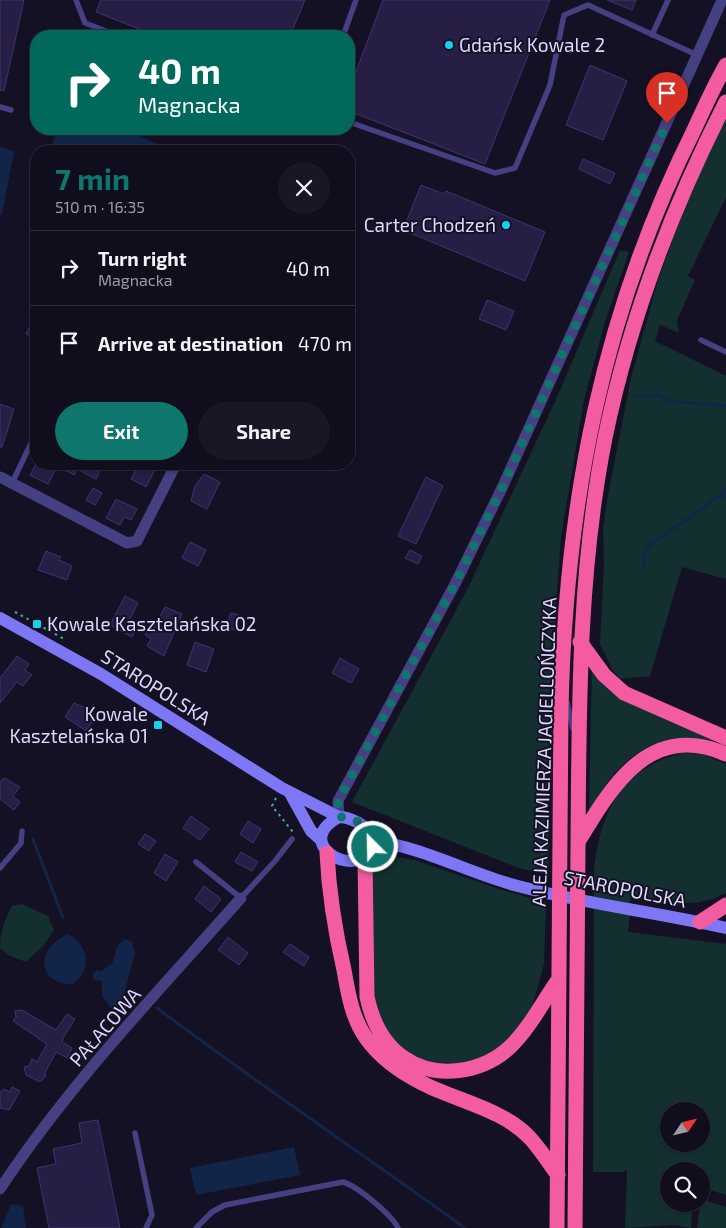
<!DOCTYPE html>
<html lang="en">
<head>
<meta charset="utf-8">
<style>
  body { margin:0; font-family:"Exo 2",sans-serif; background:#191625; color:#f1f3f6; height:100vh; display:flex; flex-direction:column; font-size:19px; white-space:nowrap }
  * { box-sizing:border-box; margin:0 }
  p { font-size:16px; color:#9c9ca3 }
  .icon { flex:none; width:28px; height:28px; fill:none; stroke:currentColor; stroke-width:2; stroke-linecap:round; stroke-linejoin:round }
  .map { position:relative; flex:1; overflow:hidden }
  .drawer { position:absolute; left:30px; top:145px; width:325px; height:325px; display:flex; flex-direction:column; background:#100d1c; border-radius:20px; box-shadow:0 1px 4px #0004,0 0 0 1px #302d3b }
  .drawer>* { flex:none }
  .top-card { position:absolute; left:30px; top:30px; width:325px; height:105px; border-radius:20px; box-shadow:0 1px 4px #0004,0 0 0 1px #302d3b; background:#00695c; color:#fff; overflow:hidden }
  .needle { width:32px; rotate:55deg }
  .buttons { position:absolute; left:660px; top:1102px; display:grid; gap:10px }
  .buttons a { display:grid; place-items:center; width:50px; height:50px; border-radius:50%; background:#100d1c; box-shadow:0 1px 4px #0004,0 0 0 1px #302d3b; font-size:25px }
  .pin { position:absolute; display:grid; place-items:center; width:42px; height:42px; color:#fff; margin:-51px -21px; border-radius:50% 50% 50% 0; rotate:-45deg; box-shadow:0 0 5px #0007 }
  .pin .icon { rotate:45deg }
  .me { position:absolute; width:55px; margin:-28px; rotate:337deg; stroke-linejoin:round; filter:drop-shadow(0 0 4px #0008) }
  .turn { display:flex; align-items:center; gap:18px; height:105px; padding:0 25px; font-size:22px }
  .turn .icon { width:65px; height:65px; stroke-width:2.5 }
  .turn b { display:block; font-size:35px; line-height:42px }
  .round { display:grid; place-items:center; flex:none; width:52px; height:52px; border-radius:26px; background:#191625 }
  .summary { display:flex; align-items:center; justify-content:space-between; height:85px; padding:0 25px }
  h1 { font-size:30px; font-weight:700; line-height:38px; color:#0f766e }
  .button { display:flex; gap:10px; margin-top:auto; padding:10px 25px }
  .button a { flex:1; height:58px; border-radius:30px; background:#0f766e; color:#fff; font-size:20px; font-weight:700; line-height:58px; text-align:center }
  .button a+a { background:#191625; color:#f1f3f6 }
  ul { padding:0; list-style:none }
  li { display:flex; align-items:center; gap:15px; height:75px; padding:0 25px; border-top:1px solid #302d3b }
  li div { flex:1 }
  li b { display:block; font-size:19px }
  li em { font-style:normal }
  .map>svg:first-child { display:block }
  .green { fill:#142f2f; fill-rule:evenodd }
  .water { fill:#122548 }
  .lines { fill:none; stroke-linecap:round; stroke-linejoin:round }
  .stream { stroke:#122548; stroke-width:3 }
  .building { fill:#271e45; stroke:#40326f }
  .path { stroke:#39b0ab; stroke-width:2; stroke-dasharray:2.5 4; stroke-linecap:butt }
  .lane { stroke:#444081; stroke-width:5.5 }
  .street { stroke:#444081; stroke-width:11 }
  .secondary { stroke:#7d76f5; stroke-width:12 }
  .highway { stroke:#f35ca1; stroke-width:15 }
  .route { stroke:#0f766e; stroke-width:9; stroke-dasharray:0 16.2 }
  .poi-dot { fill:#13d2ee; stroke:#151125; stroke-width:2 }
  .labels { text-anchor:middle; stroke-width:4; stroke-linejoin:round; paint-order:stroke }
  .poi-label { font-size:19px; fill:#ddd8fc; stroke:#151125; text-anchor:start }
  .street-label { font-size:19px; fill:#ddd8fc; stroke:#151125 }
</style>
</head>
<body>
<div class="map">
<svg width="726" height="1228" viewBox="0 0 726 1228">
  <rect width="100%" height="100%" fill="#151125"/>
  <path class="green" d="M726 118V197L688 276 695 280 677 320 679 333 660 325 655 341 726 376V579L682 567 650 676 620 679 612 669 600 644 604 565 603 528 607 500 631 378 658 280 688 198Z
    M620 250 629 252 605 322 584 400 561 537 549 704V875L519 868 352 802 467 590 558 395Z
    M592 663 601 677 715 741C653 729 617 759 589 812Z
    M683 753 702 754 726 764V893C695 909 664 903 631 898L628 932 726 944V1195L701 1187V1171H669V1204H696L692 1209 691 1228 675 1225 625 1228 627 1170 622 1172H593L594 870C600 812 622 767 683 753ZM669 1111H701V1144H669Z
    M391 856 414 860 505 891 546 902 544 964 532 1008 524 1022 497 1050 467 1064 432 1063 406 1053 387 1032 373 996 372 872 378 862Z
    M22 904 48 916 54 930 44 945 26 962 8 955 0 948C0 931 4 921 12 906Z
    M701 1199 726 1207V1228H697Z"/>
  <path class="water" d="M56 129H126L158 145 162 151H51Z
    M0 147 14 151 2 215 0 214Z
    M67 934C90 945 92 970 73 984 46 985 35 962 54 943 58 939 63 937 67 934Z
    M125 939 132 941 135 953 122 1002 116 1008 112 1009 102 996V981L94 980 92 976 96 970 101 971 112 964 118 945Z
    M294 1147 300 1175 196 1195 190 1168Z
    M11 1204 23 1206 26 1228H1Z"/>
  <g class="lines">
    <path class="stream" d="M636 397 658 395 668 401 726 406
      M722 494 726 498
      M644 568 645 549 722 494 726 488
      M33 839 63 918
      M157 1008C258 1084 363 1154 465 1228"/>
  </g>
  <path class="building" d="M0 0H24L4 91 0 90Z
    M101 0H305L290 36H157L96 12Z
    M383 0H550L485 164 349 111V90Z
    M607 0H636L632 10Z
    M590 65 627 81 603 140 566 125Z
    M583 159 615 173 610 184 579 169Z
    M421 185 444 194 446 191 545 232 525 281 403 230Z
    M487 300 514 311 506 330 479 319Z
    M36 312V339L26 334Z
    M0 404 14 409 2 447H0Z
    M36 464H98L102 466 96 479 77 469 74 475 57 466 48 484 30 475Z
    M139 464H158L146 487 131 479Z
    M204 474 220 482 207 509 191 501 195 486Z
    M426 477 443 486 416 544 398 536Z
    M93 488 102 493 95 505 86 500Z
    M116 499 137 509 131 520 124 517 120 525 106 518Z
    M190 542 206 550 198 566 182 558Z
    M410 550 422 556 418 564 405 558Z
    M46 551 61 557 59 560 72 566 67 580 38 570Z
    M125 596 138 603 130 619 139 624 132 637 110 625Z
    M165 607 182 614 164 656 147 646 151 639 145 635 149 627 153 629Z
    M231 613 239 615 234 630 226 627Z
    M195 642 214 649 206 672 187 665Z
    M17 656 29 664 25 670 32 675 23 686 17 682 0 703V678Z
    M340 658 359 669 351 683 332 673Z
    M74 703 86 708 95 717 86 731 65 717Z
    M4 778 20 787 13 796 20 802 14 810 0 799V782Z
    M191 816 209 829 200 840 183 828Z
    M248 821 261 829 253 843 240 834Z
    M145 834 156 841 149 851 138 844Z
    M241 852 258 862 252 871 235 862Z
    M165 854 178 862 166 881 154 873Z
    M204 886 221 899 211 912 195 899Z
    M228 937 248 953 239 965 218 950Z
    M290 944 309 957 304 966 283 952Z
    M22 1010 56 1030 67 1014 75 1019 63 1038 62 1042 72 1048 67 1058 56 1052 45 1073 46 1076 40 1082 26 1075 24 1067 29 1066 32 1059 37 1062 47 1044 13 1021 16 1017 15 1011Z
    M12 1087 20 1091 9 1110 0 1108V1092L4 1089 10 1092Z
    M98 1120 120 1228H49L37 1168 56 1164 53 1149 82 1143 79 1123Z"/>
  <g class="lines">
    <path class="path" d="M15 612 66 640
      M276 798 272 806 293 832"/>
    <path class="lane" d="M76 0 85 23 119 36
      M652 35 668 0
      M343 36 356 0
      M0 107 11 110
      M349 122 495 173 515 168 550 85 564 15 588 5 697 55
      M701 340 726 352
      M12 483 36 433
      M567 702 573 729
      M196 862 241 898 275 861 292 839
      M0 868 21 843 22 831
      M135 1133 152 1215 146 1228
      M196 1228 212 1212 225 1205 343 1182C357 1186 392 1215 398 1228"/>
    <path class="street" d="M0 477 127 543 137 541 176 464
      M339 817 338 801 455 584 502 488 722 0
      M0 1189C69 1084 158 992 241 898"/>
    <path class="secondary" d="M0 618 101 674 282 788 339 817
      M290 793 311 831 321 840
      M339 817C354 817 384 833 370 852 351 878 292 842 339 817Z
      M374 841C422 847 467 872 514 885 584 904 656 912 726 928"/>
    <path class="highway" d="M580 642 604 675 624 693 726 738
      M578 842C612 786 649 721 726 754
      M327 853C329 894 335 931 344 970 348 993 352 1018 366 1038 381 1059 400 1072 422 1083 457 1101 503 1109 530 1138 540 1149 549 1163 558 1175
      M365 857 367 997C372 1020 383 1044 404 1058 436 1080 482 1073 510 1047 530 1028 543 1001 559 979
      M700 922 726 905
      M557 1228 561 707C566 502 602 314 694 130 704 108 714 86 726 65
      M575 1228C576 1101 577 974 578 847 579 710 578 573 605 438 629 321 672 208 726 102"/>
  </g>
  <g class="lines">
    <path class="route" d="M373 847C376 828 355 817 339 817L338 801 455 584 502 488 667 123"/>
  </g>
  <g class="poi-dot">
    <circle cx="449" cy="45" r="5"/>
    <circle cx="506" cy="225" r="5"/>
    <rect x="32" y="619" width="10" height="10" rx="2.5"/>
    <rect x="153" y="720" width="10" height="10" rx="2.5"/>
  </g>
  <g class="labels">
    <g class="poi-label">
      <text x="459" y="52">Gdańsk Kowale 2</text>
      <text x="496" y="232" text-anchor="end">Carter Chodzeń</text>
      <text x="47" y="631">Kowale Kasztelańska 02</text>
      <text x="148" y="721" text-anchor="end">Kowale<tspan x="148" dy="22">Kasztelańska 01</tspan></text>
    </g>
    <g class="street-label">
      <text transform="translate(156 687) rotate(32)" y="7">STAROPOLSKA</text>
      <text transform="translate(544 752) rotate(-88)" y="7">ALEJA KAZIMIERZA JAGIELLOŃCZYKA</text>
      <text transform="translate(625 889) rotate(11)" y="7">STAROPOLSKA</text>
      <text transform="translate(105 1027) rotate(-49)" y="7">PAŁACOWA</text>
    </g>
  </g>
</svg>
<div class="buttons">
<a><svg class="needle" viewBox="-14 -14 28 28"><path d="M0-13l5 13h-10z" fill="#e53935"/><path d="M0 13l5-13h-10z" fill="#9c9ca3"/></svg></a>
<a><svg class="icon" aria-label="search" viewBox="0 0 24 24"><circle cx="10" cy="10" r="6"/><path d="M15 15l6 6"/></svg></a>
</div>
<div class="pin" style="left:667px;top:123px;background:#d93025"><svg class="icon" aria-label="arrive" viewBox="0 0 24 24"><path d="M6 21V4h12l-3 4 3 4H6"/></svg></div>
<svg class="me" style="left:373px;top:847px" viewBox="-20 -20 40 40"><circle r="17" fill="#0f766e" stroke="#fff" stroke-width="3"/><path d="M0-11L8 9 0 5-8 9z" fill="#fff"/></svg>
<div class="top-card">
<div class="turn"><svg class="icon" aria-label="right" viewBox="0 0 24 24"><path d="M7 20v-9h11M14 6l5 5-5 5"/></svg><div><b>40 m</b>Magnacka</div></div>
</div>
<section class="drawer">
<div class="summary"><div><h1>7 min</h1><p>510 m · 16:35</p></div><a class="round"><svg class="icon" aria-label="close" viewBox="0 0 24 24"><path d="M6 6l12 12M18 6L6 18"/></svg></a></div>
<ul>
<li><svg class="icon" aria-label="right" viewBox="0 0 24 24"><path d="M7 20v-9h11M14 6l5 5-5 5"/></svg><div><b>Turn right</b><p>Magnacka</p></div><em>40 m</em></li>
<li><svg class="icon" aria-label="arrive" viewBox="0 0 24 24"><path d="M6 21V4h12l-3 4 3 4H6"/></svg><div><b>Arrive at destination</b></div><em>470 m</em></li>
</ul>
<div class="button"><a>Exit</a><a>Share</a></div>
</section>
</div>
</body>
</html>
